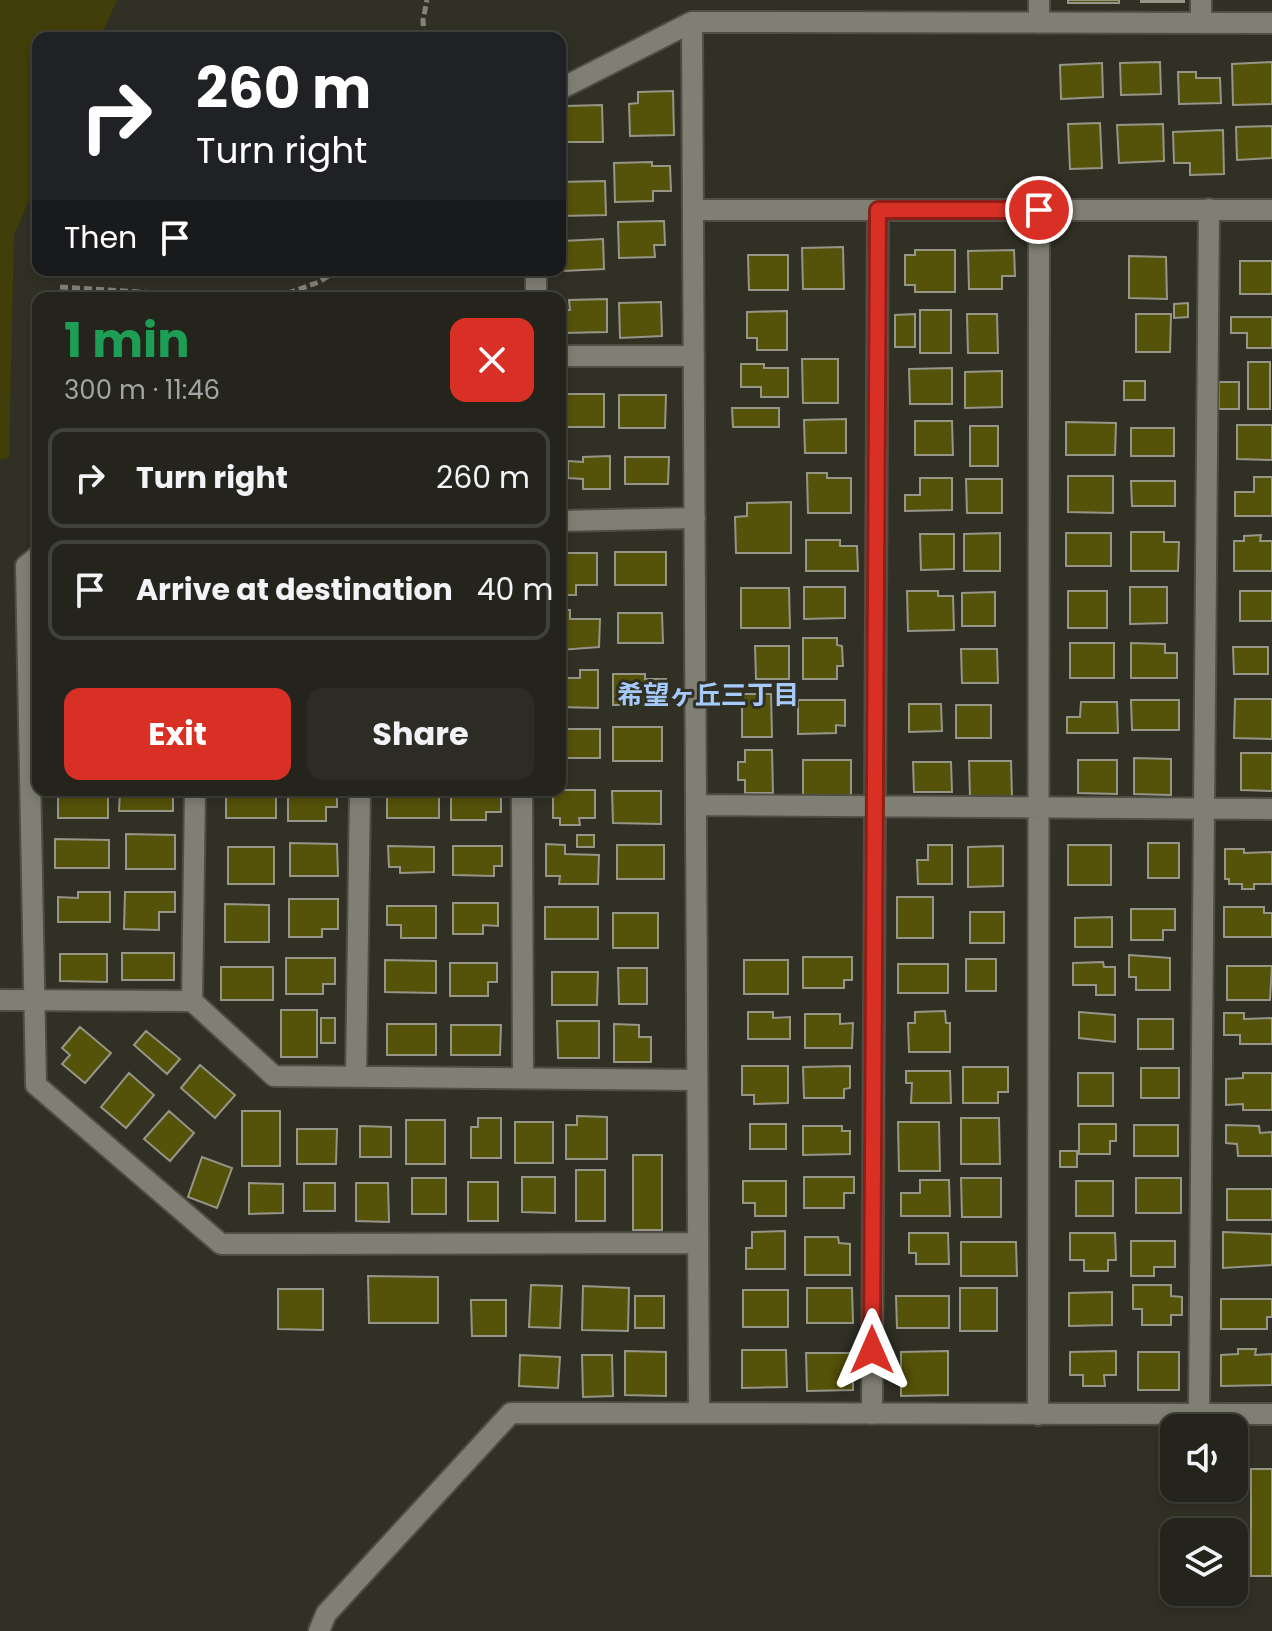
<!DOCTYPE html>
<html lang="en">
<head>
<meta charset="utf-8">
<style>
  body { margin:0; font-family:Poppins,"Noto Sans JP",sans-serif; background:#2c2c25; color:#f1f3f6; height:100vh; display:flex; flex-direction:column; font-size:30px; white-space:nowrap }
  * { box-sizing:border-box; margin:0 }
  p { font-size:26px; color:#a3a4a3 }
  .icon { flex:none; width:44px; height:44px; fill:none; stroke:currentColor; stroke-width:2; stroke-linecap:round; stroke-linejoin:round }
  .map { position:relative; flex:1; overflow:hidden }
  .sheet { position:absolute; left:32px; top:292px; width:534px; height:504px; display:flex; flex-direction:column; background:#24241c; border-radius:16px; box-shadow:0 4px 12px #0003,0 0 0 2px #41413b }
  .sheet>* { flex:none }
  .guide { position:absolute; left:32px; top:32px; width:534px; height:244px; border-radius:16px; box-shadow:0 4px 12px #0003,0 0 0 2px #41413b; background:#202124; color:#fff; overflow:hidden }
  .controls { position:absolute; left:1160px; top:1414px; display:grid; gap:16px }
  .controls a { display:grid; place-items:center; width:88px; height:88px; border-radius:16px; background:#24241c; box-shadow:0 4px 12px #0003,0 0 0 2px #41413b; font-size:40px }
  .pin { position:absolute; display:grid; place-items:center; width:68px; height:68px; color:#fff; margin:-34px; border:4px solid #fff; border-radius:50%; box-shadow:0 2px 8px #0007 }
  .me { position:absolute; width:88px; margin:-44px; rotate:0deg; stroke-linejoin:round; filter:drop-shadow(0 0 6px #0008) }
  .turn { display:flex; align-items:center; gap:28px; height:168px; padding:0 32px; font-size:36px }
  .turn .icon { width:104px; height:104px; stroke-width:2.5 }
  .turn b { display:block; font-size:56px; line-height:68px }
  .then { display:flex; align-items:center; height:76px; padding:0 32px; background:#0003; gap:16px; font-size:30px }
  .round { display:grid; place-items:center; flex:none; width:84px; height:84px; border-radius:16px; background:#2c2c25 }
  .headline { display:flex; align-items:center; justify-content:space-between; height:136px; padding:0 32px }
  h1 { font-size:48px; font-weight:700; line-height:60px; color:#1e9e55 }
  .button { display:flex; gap:16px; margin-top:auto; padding:16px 32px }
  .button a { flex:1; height:92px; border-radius:16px; background:#d93025; color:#fff; font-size:32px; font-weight:700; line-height:92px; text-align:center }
  .button a+a { background:#2c2c25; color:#f1f3f6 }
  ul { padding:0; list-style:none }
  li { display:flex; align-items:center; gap:24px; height:100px; margin:0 16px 12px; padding:0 16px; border:4px solid #41413b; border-radius:16px }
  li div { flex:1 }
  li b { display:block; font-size:30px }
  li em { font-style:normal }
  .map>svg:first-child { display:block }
  .green { fill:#413e0a }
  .building { fill:#555209; stroke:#959588; stroke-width:2 }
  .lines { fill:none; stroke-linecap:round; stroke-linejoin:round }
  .minor-casing { stroke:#4e4e45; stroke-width:24 }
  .path { stroke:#83837a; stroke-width:5; stroke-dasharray:8 4; stroke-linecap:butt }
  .minor { stroke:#7f7f73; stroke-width:20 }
  .route-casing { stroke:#8d1f18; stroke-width:20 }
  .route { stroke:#d93025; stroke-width:14 }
  .labels { text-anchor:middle; stroke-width:6; stroke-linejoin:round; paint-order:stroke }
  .neighbourhood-label { font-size:26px; font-weight:bold; fill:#a7cafc; stroke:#303025 }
</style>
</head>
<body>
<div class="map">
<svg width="1272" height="1631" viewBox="0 0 1272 1631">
  <rect width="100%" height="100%" fill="#303025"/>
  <path class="green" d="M0 0H117L100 38H38V180L14 235 9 458 0 460Z"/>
  <path class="building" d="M1068 0H1119V3H1068Z
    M1141 0H1184V2H1141Z
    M1160 62 1161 94 1121 95 1120 63Z
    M1272 62V104L1233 105 1232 64Z
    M1102 63 1103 97 1061 99 1060 65Z
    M1178 72H1196V78H1220L1221 103 1179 104Z
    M673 91 674 135 630 136 629 104 638 103V92Z
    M602 105 603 142H566L565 106Z
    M1100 123 1102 168 1070 169 1068 124Z
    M1163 124 1164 161 1119 163 1117 125Z
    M1272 126V158L1237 160 1236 127Z
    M1223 130 1224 174 1190 175V163H1174L1173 132Z
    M652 162V166H670L671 191H653V201L615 202 614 163Z
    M605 181 606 215 560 216V182Z
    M664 221 665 245H654L655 257 619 258 618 222Z
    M603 239 604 269 563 271 562 241Z
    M843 247 844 289H803L802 248Z
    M915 250H955V292H915V285H905V255H915Z
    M1014 250 1015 276H1002V289H969L968 251Z
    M748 255H788V290H749Z
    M1129 256 1166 257 1167 299 1129 298Z
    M1240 261H1272V294H1240Z
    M607 299V332L563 333 562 310H570L569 300Z
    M661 302 662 336 620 338 619 303Z
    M1188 303V317L1174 318V304Z
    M920 310H951V353H920Z
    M787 311V350H757V338H747V312Z
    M915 314V347H895V315Z
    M967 314H997L998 353H968Z
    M1136 314H1171L1170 352H1136Z
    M1231 317H1272V348H1247V333H1231Z
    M802 359H838V403H803Z
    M1248 362H1270V409H1248Z
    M741 364H764V368H788V397H761V387H741Z
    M952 368V404H910L909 369Z
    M1002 371V407L965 408V372Z
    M1124 381H1145V400H1124Z
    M1219 382H1239V409H1219Z
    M565 394H604V427H565Z
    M619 395H666L665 428H619Z
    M732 408H779V427H733Z
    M846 419V453H805L804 420Z
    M915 421H952L953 455H915Z
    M1066 422 1116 423 1115 455H1066Z
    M1237 425H1272V460L1237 459Z
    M970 426H998V466H970Z
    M1131 428H1174V456H1131Z
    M610 456V489H583V479L568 478V461L583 462V457Z
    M625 457H669L668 484H625Z
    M807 473H827V478H851V513H808Z
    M1068 476H1113V513L1068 512Z
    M1254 477H1272V516H1235V492H1254Z
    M920 478H952V510L905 511V495H920Z
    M966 479H1002V513H967Z
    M1131 481H1175V506H1132Z
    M791 502V553H736L735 517 747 516V503Z
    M1131 532H1164V542H1179L1178 571H1131Z
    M1000 533V571H964V534Z
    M1066 533H1111V566H1066Z
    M920 534H954V569L921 570Z
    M1261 535 1260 541H1272V571H1234V541H1244V536Z
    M806 540H840V546H857L858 571H806Z
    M615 552H666V585H615Z
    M560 553H597V585H576V595H563Z
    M804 587H845V618L804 619Z
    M1130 587H1167V623L1130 624Z
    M741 588H789L790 628H741Z
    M907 591H938V596H953L954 630 908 631Z
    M1068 591H1107V628H1068Z
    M1240 591H1272V621H1240Z
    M995 592V626H962V593Z
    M560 610H570V619H600L599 647 560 650Z
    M618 613H662L663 643H618Z
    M803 638H837V645L842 646 843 666H837V679H803Z
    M1070 643H1114V678H1070Z
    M1131 643 1165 644V653H1177V678H1131Z
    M755 646H789V679H756Z
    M1233 647H1268V674H1234Z
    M961 649H997L998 683H962Z
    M580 670H598V708L560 707V678H580Z
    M613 674H645V679H666V705H613Z
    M742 694H771L772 737H742Z
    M1235 699H1272V739L1234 738Z
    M798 700H845V726L836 725V733L798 734Z
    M1131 700H1179V730H1132Z
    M1081 702H1117L1118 733H1067V717H1080Z
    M909 704H941L942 731 909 732Z
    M956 705H991V738H956Z
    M613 727H662V761H613Z
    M560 729H600V758H560Z
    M745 750H772L773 793H745V780H738V762H745Z
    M1241 753H1272V791L1241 790Z
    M1134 758 1171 759V795L1134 794Z
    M803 760H851V795H803Z
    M1078 760H1117V794L1078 793Z
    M969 761H1011L1012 797H970Z
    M913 762H951L952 792H914Z
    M58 790H108V818H58Z
    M120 790H173V811H119Z
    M226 790H276V818H226Z
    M288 790H337V807H326V821H288Z
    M387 790H439V818H387Z
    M451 790H501V812H486V820H451Z
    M553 790H595V818H579L580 825H560V818H553Z
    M612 791H661V824L613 823Z
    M126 834 175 835V869H126Z
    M577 835H594V847H577Z
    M55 839 109 840V868H55Z
    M290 843 337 844 338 876H290Z
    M1148 843H1179V878H1148Z
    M546 844 565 845V854L599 855 598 884H559L560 876H546Z
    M617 845H664V879H617Z
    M928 845H952V884H918L917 860H928Z
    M1068 845H1111V885H1068Z
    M388 846 434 847V872L400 873V867H389Z
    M453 846H502V866H494V876L453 875Z
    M1003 846V886L968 887V847Z
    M228 847H274V884H228Z
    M1225 849H1244V853L1272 852V884H1254V889H1242V884H1229V879H1225Z
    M78 892H110V922H58V897L78 898Z
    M125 892H175V912H159V930L124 929Z
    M897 897H933V938H897Z
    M289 899H338V929H322V937H289Z
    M453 903H498V926L483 925V934H453Z
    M225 904 269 905V942H225Z
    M387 906H436V938H401V925H387Z
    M545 907H598V939H545Z
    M1224 907H1264V913H1272V937H1224Z
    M1131 909H1175V930H1163V940H1131Z
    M970 912H1004V943H970Z
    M613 913H658V948H613Z
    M1112 917V947H1075V918Z
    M122 953H174V980H122Z
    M60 954H107V982L60 981Z
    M1129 955 1170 958V990H1136V977H1129Z
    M803 957H852V980H844V988H803Z
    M286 958H335V984H323V994H286Z
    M966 959H996V991H966Z
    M385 960 436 961V993L385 992Z
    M744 960H788V994H744Z
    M1103 962 1104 967H1115V995H1096V985H1073V963Z
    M450 963H497V982H488V996H450Z
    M898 964H948V993H898Z
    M1227 966H1272L1270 1000H1227Z
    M221 967H273V1000H221Z
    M618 968H647V1004H619Z
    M552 972H598L597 1005H552Z
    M281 1010H317V1057H281Z
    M945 1011 946 1023H950V1052H909L908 1023H915V1012Z
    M748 1012H773V1018L790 1017V1039H748Z
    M1079 1012 1115 1015V1042L1079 1038Z
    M1224 1013H1244V1019L1272 1018V1044H1240V1035H1224Z
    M805 1014H840V1024L853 1023 852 1048H805Z
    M321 1018H335V1043H321Z
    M1138 1019H1173V1049H1138Z
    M557 1021H599V1058H558Z
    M387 1024H436V1055H387Z
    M614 1024 639 1025V1037H651V1062H614Z
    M451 1025H501L500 1055H451Z
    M80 1027 111 1053 85 1083 62 1064 70 1055 62 1048Z
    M146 1031 180 1059 167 1074 134 1045Z
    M200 1065 235 1095 215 1118 181 1088Z
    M742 1066H788V1103L754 1104V1095H742Z
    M850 1066V1088L844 1089V1098H804L803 1067Z
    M963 1067H1008V1092H998V1103H963Z
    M1141 1068H1179V1098H1141Z
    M906 1071H950L951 1103H911L912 1083H906Z
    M129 1073 154 1095 126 1128 101 1107Z
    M1078 1073H1113V1106H1078Z
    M1243 1073H1272V1110H1243V1104L1226 1105V1079L1243 1078Z
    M169 1111 194 1133 170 1161 144 1139Z
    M242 1111H280V1166H242Z
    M577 1116 607 1117V1159H566V1125H577Z
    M478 1118H501V1158H471V1127H478Z
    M961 1118H999L1000 1164H961Z
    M406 1120H445V1164H406Z
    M515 1122H553V1163H515Z
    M898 1122H939L940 1171H899Z
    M750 1124H786V1149H750Z
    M1079 1124H1116V1141H1110V1154H1079Z
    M1134 1125H1178V1156H1134Z
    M1226 1125 1259 1126 1260 1133 1272 1132V1156H1238L1237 1144 1226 1143Z
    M360 1126 391 1127V1157H360Z
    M803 1126H842V1131H850V1154L803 1155Z
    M297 1129H337L336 1164H297Z
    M1060 1151H1077V1167H1060Z
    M633 1155H662V1230H633Z
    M202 1157 232 1168 217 1208 188 1197Z
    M576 1170H605V1221H576Z
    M522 1177H555V1213L522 1212Z
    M804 1177H854V1193H844V1208H804Z
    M412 1178H446V1214H412Z
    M961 1178H1001V1217H962Z
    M1136 1178H1181V1213H1136Z
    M920 1180H949L950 1216H901V1193H920Z
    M743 1181H786V1216H755V1203H743Z
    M1076 1181H1113V1216H1076Z
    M468 1182H498V1221H468Z
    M249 1183 283 1184V1213L249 1214Z
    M304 1183H335V1211H304Z
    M356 1183H388L389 1222 356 1221Z
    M1227 1189H1272V1220H1227Z
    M785 1231V1269H746V1248H752V1232Z
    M1223 1232 1272 1234V1265L1223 1268Z
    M909 1233H948L949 1264H916V1253H909Z
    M1070 1233H1115L1116 1260H1108V1271H1084V1260H1070Z
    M805 1237H838L839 1243 850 1244V1275H805Z
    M1131 1241H1175V1267H1154V1276H1131Z
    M961 1242H1016L1017 1276H961Z
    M368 1276 438 1277V1323H369Z
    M531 1285 562 1286 560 1328 529 1327Z
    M1133 1285H1171V1296L1182 1297V1315H1171V1325H1142V1309H1133Z
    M583 1286 629 1288 628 1331 582 1330Z
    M807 1288H852L853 1323H807Z
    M960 1288H997V1331H960Z
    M278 1289H323V1330L278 1329Z
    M743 1290H788V1327H743Z
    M1112 1292V1325L1069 1326V1293Z
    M635 1296H664V1328H635Z
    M896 1296H949V1328H897Z
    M1221 1299H1272V1317H1267V1329H1221Z
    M471 1300H506V1336H472Z
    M1238 1349H1256L1255 1355 1272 1354V1385L1221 1386V1355L1238 1354Z
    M742 1350H786L787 1387 742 1388Z
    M625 1351 666 1352V1396L625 1395Z
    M948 1351V1395L901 1396V1352Z
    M1116 1351V1375H1104L1105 1386H1083V1375H1070V1352Z
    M1138 1352H1179V1390H1138Z
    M806 1353H853V1390L807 1391Z
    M520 1355 560 1357 558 1388 519 1386Z
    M582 1355H612L613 1396 583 1397Z
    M1251 1469H1272V1576H1251Z"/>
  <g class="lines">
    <g class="minor-casing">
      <path id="minor" d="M1201 0V23
        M692 22 699 1413
        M1039 23V0
        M560 89 692 22 1272 23
        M693 210H1272
        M536 298V270
        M560 356H694
        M560 521 695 518
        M38 556 26 566 36 1085 221 1244 698 1243
        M522 790 523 1078
        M696 805 1272 809
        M0 1000 192 1001 274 1076 697 1080
        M192 1001 195 790
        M356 1077 360 790
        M1199 1413 1209 209
        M872 1414 878 210
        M1038 1415 1039 210
        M319 1631 326 1614 511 1413 1272 1414"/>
    </g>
    <path class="path" d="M424 38 423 20 427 0
      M60 287 201 296 286 294 319 282 338 270"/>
    <use href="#minor" class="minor"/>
  </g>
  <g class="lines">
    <g class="route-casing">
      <path id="route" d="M872 1350 878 210H1039"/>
    </g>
    <use href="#route" class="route"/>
  </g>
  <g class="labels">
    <g class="neighbourhood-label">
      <text x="708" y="704">希望ヶ丘三丁目</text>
    </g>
  </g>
</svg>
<div class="controls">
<a><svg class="icon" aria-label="sound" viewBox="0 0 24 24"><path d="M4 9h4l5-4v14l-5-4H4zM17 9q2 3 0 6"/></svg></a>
<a><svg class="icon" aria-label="layers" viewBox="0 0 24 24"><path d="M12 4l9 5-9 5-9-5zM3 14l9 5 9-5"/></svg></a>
</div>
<div class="pin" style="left:1039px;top:210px;background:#d93025"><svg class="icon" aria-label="arrive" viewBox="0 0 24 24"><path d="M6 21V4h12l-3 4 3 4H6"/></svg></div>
<svg class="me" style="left:872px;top:1350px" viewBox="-20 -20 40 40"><path d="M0-17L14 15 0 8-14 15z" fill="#d93025" stroke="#fff" stroke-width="4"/></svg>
<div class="guide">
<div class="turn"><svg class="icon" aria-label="right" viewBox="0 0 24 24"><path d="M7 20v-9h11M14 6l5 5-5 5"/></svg><div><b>260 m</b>Turn right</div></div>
<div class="then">Then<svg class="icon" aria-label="arrive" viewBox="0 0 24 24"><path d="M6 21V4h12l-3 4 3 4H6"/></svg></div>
</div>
<section class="sheet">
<div class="headline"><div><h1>1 min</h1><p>300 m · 11:46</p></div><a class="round" style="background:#d93025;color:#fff"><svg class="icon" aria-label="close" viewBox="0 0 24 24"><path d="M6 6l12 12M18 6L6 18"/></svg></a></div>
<ul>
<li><svg class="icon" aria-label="right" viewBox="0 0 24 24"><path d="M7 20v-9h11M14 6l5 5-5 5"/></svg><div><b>Turn right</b></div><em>260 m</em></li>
<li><svg class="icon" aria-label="arrive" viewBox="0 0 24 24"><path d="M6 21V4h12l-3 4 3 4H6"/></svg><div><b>Arrive at destination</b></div><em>40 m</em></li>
</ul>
<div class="button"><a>Exit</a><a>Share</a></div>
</section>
</div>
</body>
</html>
